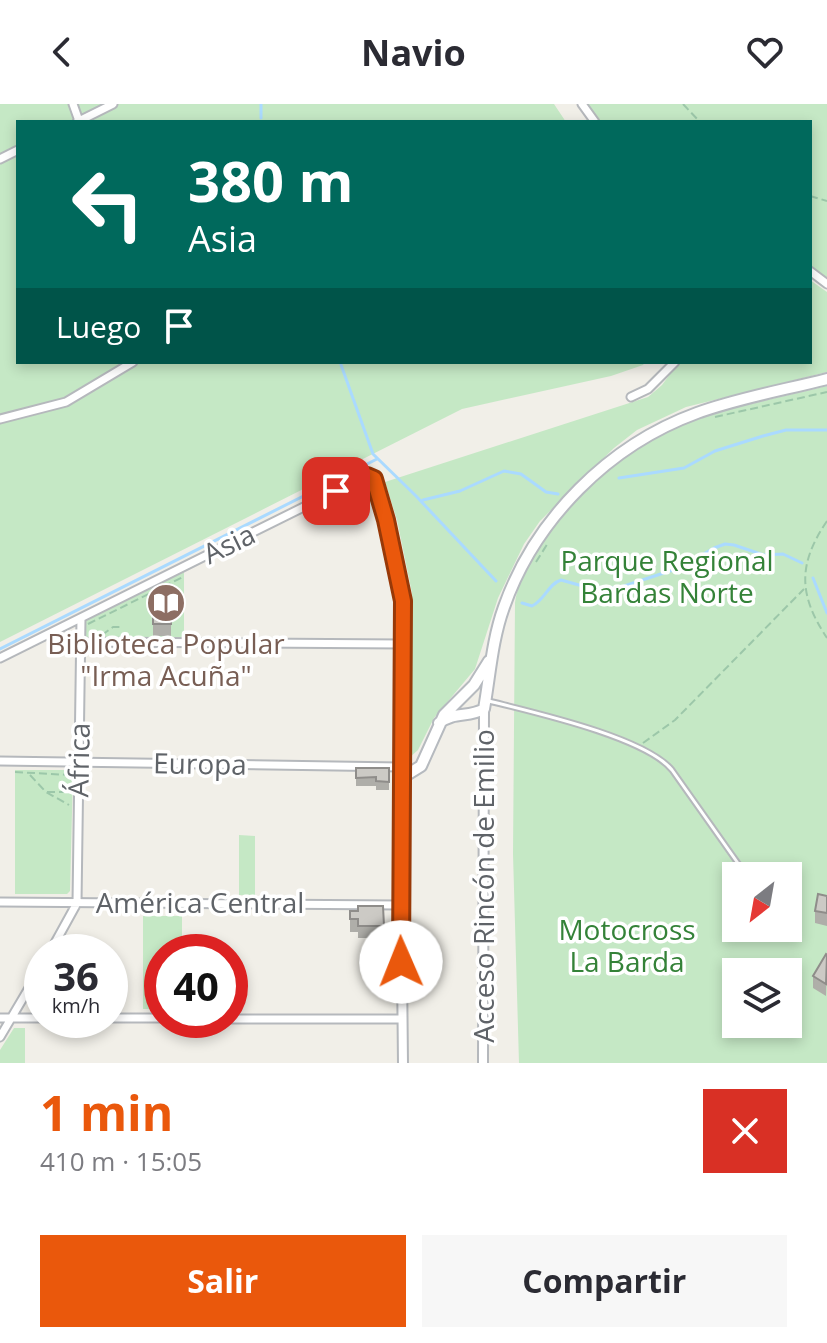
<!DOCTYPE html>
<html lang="es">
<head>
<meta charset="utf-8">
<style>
  body { margin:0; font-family:"Open Sans",sans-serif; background:#f7f7f7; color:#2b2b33; height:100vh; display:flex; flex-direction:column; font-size:30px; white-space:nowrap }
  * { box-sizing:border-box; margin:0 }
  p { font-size:26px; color:#7c7c81 }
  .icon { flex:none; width:44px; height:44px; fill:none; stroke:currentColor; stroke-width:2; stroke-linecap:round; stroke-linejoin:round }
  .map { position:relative; height:959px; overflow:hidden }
  .side { display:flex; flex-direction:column; background:#fff; flex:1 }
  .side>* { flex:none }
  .guide { position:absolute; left:16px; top:16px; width:796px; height:244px; border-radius:0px; box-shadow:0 4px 12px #0003; background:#00695c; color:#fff; overflow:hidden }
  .needle { width:52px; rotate:211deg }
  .tools { position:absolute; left:722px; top:758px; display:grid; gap:16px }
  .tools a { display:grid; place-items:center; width:80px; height:80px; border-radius:0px; background:#fff; box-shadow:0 4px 12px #0003; font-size:40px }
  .speed { position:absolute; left:24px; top:830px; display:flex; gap:16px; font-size:40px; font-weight:700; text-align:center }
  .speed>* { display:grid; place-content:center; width:104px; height:104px; border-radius:50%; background:#fff; box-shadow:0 4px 12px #0003; line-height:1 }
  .speed small { font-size:20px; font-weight:400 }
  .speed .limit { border:12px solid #d22; background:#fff; color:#111 }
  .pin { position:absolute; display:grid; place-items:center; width:68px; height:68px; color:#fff; margin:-34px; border-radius:16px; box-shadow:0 4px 12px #0006 }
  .me { position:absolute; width:88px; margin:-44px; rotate:359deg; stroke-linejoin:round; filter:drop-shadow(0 0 6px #0008) }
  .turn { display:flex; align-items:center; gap:28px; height:168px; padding:0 40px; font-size:36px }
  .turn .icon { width:104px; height:104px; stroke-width:2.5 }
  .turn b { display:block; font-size:56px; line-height:68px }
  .then { display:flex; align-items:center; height:76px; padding:0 40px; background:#0003; gap:16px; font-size:30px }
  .round { display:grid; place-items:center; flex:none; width:84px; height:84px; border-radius:0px; background:#f7f7f7 }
  .summary { display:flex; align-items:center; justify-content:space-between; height:136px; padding:0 40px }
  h1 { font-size:48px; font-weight:700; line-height:60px; color:#ea580c }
  .primary-button { display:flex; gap:16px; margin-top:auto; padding:16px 40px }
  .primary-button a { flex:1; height:92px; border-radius:0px; background:#ea580c; color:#fff; font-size:32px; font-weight:700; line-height:92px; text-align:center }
  .primary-button a+a { background:#f7f7f7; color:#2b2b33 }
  header { display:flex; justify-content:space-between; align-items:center; height:104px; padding:0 40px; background:#fff; font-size:36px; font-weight:700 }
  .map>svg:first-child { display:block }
  .green { fill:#c5e8c5; fill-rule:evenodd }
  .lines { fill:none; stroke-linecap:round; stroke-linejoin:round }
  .stream { stroke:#aadaff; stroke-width:3 }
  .service-casing { stroke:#b5b8bc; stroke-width:7 }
  .minor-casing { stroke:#b5b8bc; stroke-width:11 }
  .tertiary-casing { stroke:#b5b8bc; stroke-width:12 }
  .secondary-casing { stroke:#b6babf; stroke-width:14 }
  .path { stroke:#9cc7a9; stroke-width:2; stroke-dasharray:8 4; stroke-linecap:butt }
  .service { stroke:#fff; stroke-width:3 }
  .minor { stroke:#fff; stroke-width:7 }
  .tertiary { stroke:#fff; stroke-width:8 }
  .secondary { stroke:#fff; stroke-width:10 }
  .wall { fill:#afaea9 }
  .building { fill:#cccac5; stroke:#8f8d8a; stroke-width:2 }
  .route-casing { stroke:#983908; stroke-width:20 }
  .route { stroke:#ea580c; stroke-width:14 }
  .labels { text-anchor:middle; stroke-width:7; stroke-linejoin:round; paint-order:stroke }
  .street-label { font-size:28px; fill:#5f6368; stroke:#fff }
  .park-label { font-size:28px; fill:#348238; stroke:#fff }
  .education-label { font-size:28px; fill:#785e54; stroke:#fff }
</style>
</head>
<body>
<header><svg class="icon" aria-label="back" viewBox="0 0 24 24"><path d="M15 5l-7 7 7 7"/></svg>Navio<svg class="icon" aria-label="heart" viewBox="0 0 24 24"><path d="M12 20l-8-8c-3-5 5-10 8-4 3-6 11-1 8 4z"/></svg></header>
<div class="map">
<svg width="827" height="959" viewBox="0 0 827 959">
  <rect width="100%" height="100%" fill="#f1efe8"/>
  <path class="green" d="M0 0H554L566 18H18V258H645L643 261 611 272 462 305 0 538Z
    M582 0H827V180L810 167V18H595Z
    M810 176 827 188V268L686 303 637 326 614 344 540 417 524 440 498 494 475 565 434 614 418 646 409 654 412 489 397 416 385 378 648 293 662 281 679 258H810Z
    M827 282V959H519L513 750 515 499C518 475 533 454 546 434 558 415 573 398 589 383 663 312 733 305 827 282ZM736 772H788V824H736ZM736 868H788V920H736Z
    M184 468V535L84 534V517L87 514Z
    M15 666H68L73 669 70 787 67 790H15Z
    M239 731 255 732V792L239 791Z
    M143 812H182V848H162V905H143Z
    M14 924H25V959H0V946Z"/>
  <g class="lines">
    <path class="stream" d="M261 14V0
      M340 258 373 350 416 392 496 477
      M619 374 684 364 715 347 763 332 786 326H827
      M423 396 460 387 504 367 521 370 546 388 558 390
      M813 474 827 509
      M522 499 532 502C545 496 548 480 561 476L586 483 618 484 679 464 714 444 725 440 734 441 764 451 783 450 802 459
      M0 545 377 355"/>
    <g class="service-casing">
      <path id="service" d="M489 597C532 608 645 633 672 666L747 772"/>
    </g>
    <g class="minor-casing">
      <path id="minor" d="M73 0 79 17
        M582 0 595 18
        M77 18 113 0
        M0 55 18 46
        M810 167 827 180
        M631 293 648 285 675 258
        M0 315 66 298 133 258
        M80 538 403 540
        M0 554 364 373H372L377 380 386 416 403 497 400 675
        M0 657 400 663
        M0 798 400 801
        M50 848 77 799 81 514
        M0 914H42
        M110 914H162
        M230 915H402
        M0 933 42 862"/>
    </g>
    <g class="tertiary-casing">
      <path id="tertiary" d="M400 675 403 959
        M483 959 484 605"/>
    </g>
    <g class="secondary-casing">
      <path id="secondary" d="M439 619C455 607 468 614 484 605 490 571 492 536 504 503 535 415 609 341 697 309 738 294 784 286 827 275
        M400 675 421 662 444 611 474 581 489 557"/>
    </g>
    <path class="path" d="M683 0 700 18
      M810 92 827 97
      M715 313 827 288
      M827 417C797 461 799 492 827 534
      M536 458 548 439
      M88 520 183 473
      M102 531 113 523H122
      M643 639 675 616 804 485
      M15 668 70 671
      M30 671 46 688 69 701
      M47 688H71"/>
    <use href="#service" class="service"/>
    <use href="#minor" class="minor"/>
    <use href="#tertiary" class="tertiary"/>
    <use href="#secondary" class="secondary"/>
  </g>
  <path class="wall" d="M171 483V532H153V493H161Z
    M356 664H389V686H376V682H356Z
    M827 792V822L815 819V807Z
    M383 802 384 834H358V828H350V807H358Z
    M827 851 826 892 813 884V872Z"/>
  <path class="building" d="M161 483H171V520H153V493H161Z
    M356 664H389V678L376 677V673L356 674Z
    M818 790 827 792V809L815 807Z
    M358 802H383L384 822H358V815H350V807H358Z
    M826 850 827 851 826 880 813 872Z"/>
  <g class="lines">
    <g class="route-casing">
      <path id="route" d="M336 387 367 372 374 375 386 416 403 497 401 858"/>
    </g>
    <use href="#route" class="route"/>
  </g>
  <defs>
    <g id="library-disc" transform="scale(2)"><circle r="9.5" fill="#8d6e63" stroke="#fff"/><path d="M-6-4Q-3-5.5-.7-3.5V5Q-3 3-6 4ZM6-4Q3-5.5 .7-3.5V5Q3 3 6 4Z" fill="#fff"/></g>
  </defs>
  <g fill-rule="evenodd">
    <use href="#library-disc" x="166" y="499"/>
  </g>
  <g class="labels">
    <g class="street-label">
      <text transform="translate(229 440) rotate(-26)" y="10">Asia</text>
      <text transform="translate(79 656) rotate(-89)" y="10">África</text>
      <text transform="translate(200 660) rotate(1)" y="10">Europa</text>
      <text transform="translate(484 782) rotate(-90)" y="10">Acceso Rincón de Emilio</text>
      <text x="200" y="809">América Central</text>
    </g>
    <g class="park-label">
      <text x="667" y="467">Parque Regional<tspan x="667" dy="32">Bardas Norte</tspan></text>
      <text x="627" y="836">Motocross<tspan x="627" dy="32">La Barda</tspan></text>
    </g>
    <g class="education-label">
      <text x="166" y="550">Biblioteca Popular<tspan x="166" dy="32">"Irma Acuña"</tspan></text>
    </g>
  </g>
</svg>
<div class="tools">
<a><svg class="needle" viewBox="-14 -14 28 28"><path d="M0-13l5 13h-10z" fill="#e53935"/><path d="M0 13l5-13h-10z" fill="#7c7c81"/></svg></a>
<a><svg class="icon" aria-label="layers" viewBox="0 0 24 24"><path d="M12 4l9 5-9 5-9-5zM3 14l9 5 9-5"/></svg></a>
</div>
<div class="speed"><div>36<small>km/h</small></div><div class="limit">40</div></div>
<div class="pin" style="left:336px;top:387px;background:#d93025"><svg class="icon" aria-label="arrive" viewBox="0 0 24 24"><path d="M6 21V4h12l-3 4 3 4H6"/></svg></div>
<svg class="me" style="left:401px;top:858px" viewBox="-20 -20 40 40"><circle r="19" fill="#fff"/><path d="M0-13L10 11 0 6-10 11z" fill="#ea580c"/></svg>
<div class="guide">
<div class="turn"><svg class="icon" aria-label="left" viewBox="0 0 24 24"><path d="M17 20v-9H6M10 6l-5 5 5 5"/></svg><div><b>380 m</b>Asia</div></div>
<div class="then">Luego<svg class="icon" aria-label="arrive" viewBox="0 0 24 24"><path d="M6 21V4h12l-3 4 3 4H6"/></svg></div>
</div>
</div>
<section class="side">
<div class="summary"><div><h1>1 min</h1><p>410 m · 15:05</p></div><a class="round" style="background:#d93025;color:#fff"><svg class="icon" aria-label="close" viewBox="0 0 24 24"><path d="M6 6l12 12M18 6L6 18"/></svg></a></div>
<div class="primary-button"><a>Salir</a><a>Compartir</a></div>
</section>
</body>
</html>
